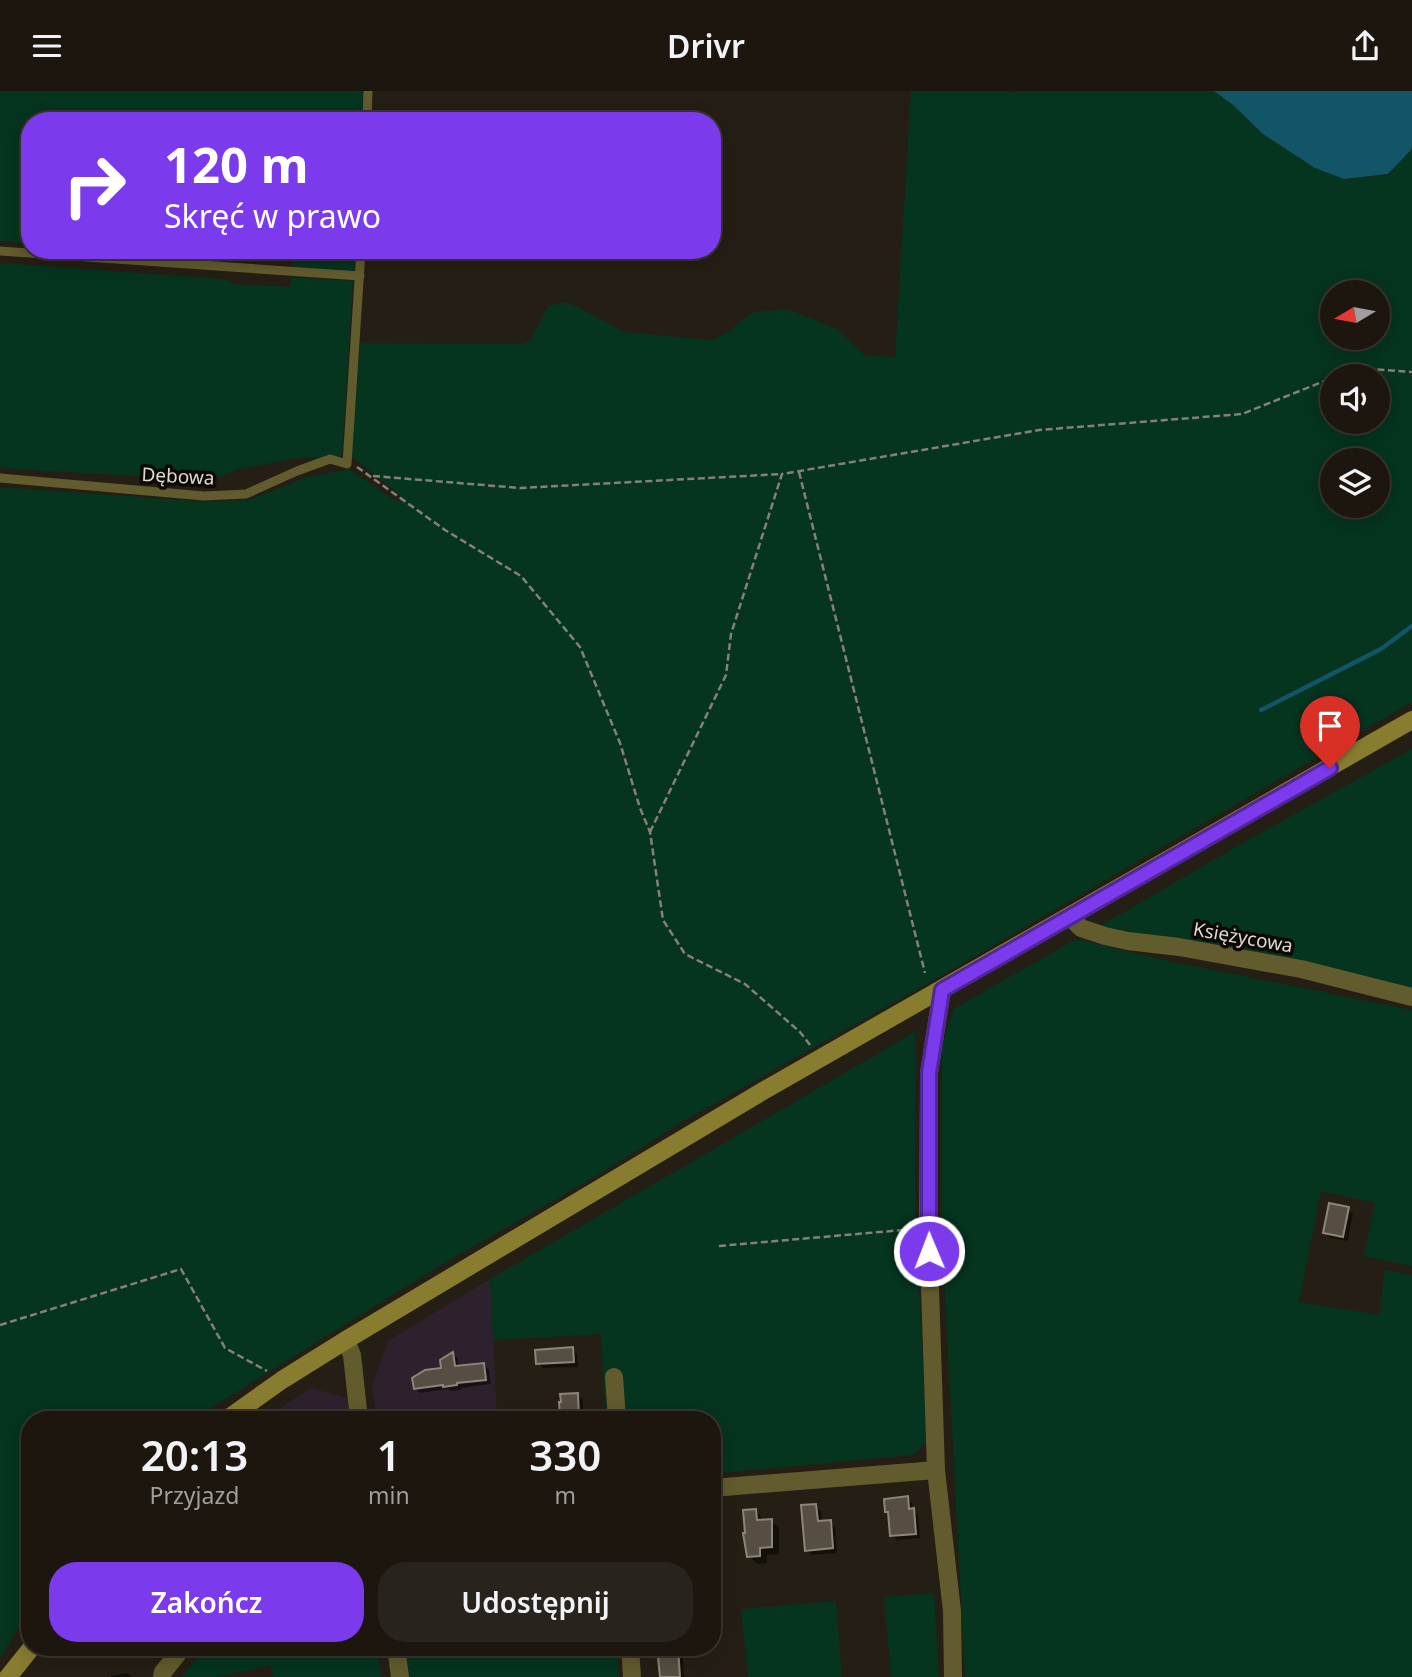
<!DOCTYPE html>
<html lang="pl">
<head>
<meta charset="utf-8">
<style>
  body { margin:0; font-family:"Noto Sans",sans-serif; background:#29231d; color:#f1f3f6; height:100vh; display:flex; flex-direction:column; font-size:26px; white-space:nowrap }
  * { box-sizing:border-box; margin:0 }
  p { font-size:23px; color:#a09f9e }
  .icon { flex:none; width:38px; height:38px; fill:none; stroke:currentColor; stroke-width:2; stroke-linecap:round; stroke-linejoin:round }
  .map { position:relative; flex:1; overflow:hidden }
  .details { position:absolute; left:21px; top:1320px; width:700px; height:245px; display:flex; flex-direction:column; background:#1c160f; border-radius:28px; box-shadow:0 4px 18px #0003,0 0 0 2px #3a352f }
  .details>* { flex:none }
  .banner { position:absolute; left:21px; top:21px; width:700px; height:147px; border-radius:28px; box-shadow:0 4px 18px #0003,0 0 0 2px #3a352f; background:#7c3aed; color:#fff; overflow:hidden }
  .needle { width:46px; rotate:260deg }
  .tools { position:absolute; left:1320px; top:189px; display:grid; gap:14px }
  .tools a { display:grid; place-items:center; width:70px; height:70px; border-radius:50%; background:#1c160f; box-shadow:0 4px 18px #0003,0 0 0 2px #3a352f; font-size:35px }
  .pin { position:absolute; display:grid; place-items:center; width:60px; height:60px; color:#fff; margin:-72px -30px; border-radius:50% 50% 50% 0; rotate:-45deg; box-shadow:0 0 7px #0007 }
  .pin .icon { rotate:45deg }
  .me { position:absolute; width:77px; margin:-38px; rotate:359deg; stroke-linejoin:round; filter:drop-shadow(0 0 5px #0008) }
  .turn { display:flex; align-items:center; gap:24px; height:147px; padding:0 28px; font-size:32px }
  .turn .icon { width:91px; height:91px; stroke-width:2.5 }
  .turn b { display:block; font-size:49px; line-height:60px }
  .eta { display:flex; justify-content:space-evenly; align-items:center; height:119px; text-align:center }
  .eta b { font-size:42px; font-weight:600; line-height:49px }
  .cta { display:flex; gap:14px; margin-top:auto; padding:14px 28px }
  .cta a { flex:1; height:80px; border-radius:28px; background:#7c3aed; color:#fff; font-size:28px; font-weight:600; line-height:80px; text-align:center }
  .cta a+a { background:#29231d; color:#f1f3f6 }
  header { display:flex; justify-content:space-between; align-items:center; height:91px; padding:0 28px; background:#1c160f; font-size:32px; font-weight:600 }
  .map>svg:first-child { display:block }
  .commercial { fill:#2e212e }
  .green { fill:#05341f; fill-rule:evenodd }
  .water { fill:#125566 }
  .shadow { fill:#0007 }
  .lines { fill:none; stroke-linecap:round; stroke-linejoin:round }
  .stream { stroke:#125566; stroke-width:4.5 }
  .building { fill:#564e42; stroke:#8e8579; stroke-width:2 }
  .path { stroke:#868077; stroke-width:2.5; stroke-dasharray:7 3.5; stroke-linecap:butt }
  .lane { stroke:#625b2d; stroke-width:9 }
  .street { stroke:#625b2d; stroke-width:18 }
  .secondary { stroke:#887d2e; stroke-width:18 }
  .route-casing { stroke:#51269a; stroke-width:18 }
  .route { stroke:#7c3aed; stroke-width:12 }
  .labels { text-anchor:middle; stroke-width:7; stroke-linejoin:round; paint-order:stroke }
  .street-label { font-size:19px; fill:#ded9d2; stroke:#0c0905 }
</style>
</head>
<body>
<header><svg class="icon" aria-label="menu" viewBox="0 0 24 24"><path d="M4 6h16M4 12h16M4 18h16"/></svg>Drivr<svg class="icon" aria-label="share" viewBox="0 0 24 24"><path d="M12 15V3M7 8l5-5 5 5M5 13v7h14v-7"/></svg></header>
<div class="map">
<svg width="1412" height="1586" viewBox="0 0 1412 1586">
  <rect width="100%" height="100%" fill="#251e14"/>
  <path class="commercial" d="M490 1188 497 1328H377L372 1294 388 1250Z
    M311 1297 347 1307 350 1328H263Z"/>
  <path class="green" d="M0 0H366L364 30H30V153L0 150Z
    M911 0H1004L1015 2 1019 0H1214L1233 14 1344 88 1388 84 1411 59 1412 55V611L946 882 682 1031 598 1084 436 1177 200 1324 196 1328H30V1518L0 1567V396L211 411 249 409 307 386 349 378 396 410 406 409 351 365 360 252 521 253 530 250 548 215 567 211 625 241 710 249 729 241 740 230 755 221 788 218 837 238 864 264 895 266ZM1332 201H1377V247H1332ZM1332 285H1377V331H1332ZM1332 369H1377V415H1332Z
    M121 159H356L354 182 293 178V166L236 162 224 167Z
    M0 172 224 188 233 193 290 196 292 186 353 190 342 365 300 367 244 377 207 389 14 378 0 376Z
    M1412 658V899L1100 835 1239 754Z
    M1076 848 1164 869 1412 919V1175L1364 1165 1375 1112 1321 1100 1299 1211 1380 1224 1384 1179 1412 1184V1586H965L941 1130 942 956 953 918Z
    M915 941V1112L927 1351 913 1364 712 1383V1328H606L601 1243 493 1249 490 1188Z
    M934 1502 939 1586H891L884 1506Z
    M836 1510 842 1586H748L741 1518Z
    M206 1556H378L381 1586H273L270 1574 218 1586H182Z
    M404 1556H617L619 1586H408Z"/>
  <path class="water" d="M1214 0H1412V55L1411 59 1388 83 1344 88 1315 77 1263 43 1233 14Z"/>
  <path class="shadow" d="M1348 1118 1353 1123 1348 1150 1330 1147 1325 1142Z
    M572 1258 577 1263 578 1276 543 1277 538 1272Z
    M453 1263 458 1268 459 1277 484 1273 489 1279 491 1293 461 1297V1299L450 1300 448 1298 420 1302 415 1297 443 1279Z
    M578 1304 583 1309V1328H562Z
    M907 1407 912 1412 913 1419 918 1424 920 1447 897 1449 892 1444 890 1424 887 1420Z
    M816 1415 821 1420 822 1431H830L835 1436 837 1462 812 1464 807 1459Z
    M756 1420 764 1430 771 1429 779 1437V1463L767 1464V1472L757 1473 749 1465Z
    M712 1425 717 1430 719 1455 712 1456Z
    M136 1556H157L150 1566Z
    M659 1556H682L684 1586H661Z
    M127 1582 131 1586H111V1585Z"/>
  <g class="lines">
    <path class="stream" d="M1261 619 1381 558 1412 535"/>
  </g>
  <path class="building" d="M1329 1112 1349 1116 1343 1146 1323 1142Z
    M573 1256 574 1271 536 1273 535 1259Z
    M453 1261 455 1275 484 1272 486 1289 457 1292V1294L443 1296V1294L414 1298 412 1287 425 1279 441 1277 440 1269Z
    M578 1302 579 1327 560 1328 559 1311H561L560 1303Z
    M908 1405 909 1418 914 1417 916 1443 890 1445 888 1421H885L884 1408Z
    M816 1413 818 1430 831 1429 833 1457 805 1460 801 1414Z
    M756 1418 757 1429 772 1428V1456L760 1457V1465L747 1466 743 1442H745L743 1419Z
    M657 1556H678L680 1586H660Z"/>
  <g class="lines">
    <path class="path" d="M1337 285 1358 277 1412 281
      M357 376 445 439 521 485 580 556 620 652 640 717 650 741 663 829 685 863 745 893 800 941 810 954
      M799 381 925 882
      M373 385 520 397 782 383
      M650 741 726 584 731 543 782 383 1039 339 1242 323 1332 287
      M719 1155 914 1138
      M0 1234 181 1178 225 1257 267 1280"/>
    <path class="lane" d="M367 30 368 0
      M0 160 360 185
      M0 387 204 405 246 403 297 380 330 368 347 373 361 159"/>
    <path class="street" d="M1070 826 1081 837 1105 845 1128 850 1179 856 1301 878 1412 906
      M942 899 929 982 928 1136 936 1379 952 1520 953 1586
      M346 1249 352 1264 359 1328
      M614 1286 617 1328
      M712 1397 936 1379
      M396 1556 400 1586
      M630 1556 632 1586
      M162 1586 163 1581 183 1556"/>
    <path class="secondary" d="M227 1328 282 1289 346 1249 763 1000 1412 629
      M8 1586 32 1556"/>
  </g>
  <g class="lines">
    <g class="route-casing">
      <path id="route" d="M929 1160V982L942 899 1330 677"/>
    </g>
    <use href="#route" class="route"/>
  </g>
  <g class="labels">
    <g class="street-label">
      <text transform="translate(178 385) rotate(3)" y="7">Dębowa</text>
      <text transform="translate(1243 846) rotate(10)" y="7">Księżycowa</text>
    </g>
  </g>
</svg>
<div class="tools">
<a><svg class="needle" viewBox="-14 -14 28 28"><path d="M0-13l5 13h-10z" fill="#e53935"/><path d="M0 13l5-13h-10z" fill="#a09f9e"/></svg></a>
<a><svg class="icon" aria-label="sound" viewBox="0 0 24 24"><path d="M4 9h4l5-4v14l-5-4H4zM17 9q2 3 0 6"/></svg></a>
<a><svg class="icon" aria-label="layers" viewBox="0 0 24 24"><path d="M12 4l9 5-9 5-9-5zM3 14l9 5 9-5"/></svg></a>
</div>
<div class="pin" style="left:1330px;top:677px;background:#d93025"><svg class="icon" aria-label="arrive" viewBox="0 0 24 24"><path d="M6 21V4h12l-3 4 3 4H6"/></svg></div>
<svg class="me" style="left:929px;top:1160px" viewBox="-20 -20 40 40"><circle r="17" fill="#7c3aed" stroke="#fff" stroke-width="3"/><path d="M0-11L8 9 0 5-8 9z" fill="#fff"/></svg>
<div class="banner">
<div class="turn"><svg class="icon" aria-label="right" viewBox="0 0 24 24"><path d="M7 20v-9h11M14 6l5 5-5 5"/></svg><div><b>120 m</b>Skręć w prawo</div></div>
</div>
<section class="details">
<div class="eta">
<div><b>20:13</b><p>Przyjazd</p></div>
<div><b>1</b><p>min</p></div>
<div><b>330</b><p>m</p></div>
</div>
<div class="cta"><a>Zakończ</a><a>Udostępnij</a></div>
</section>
</div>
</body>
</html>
